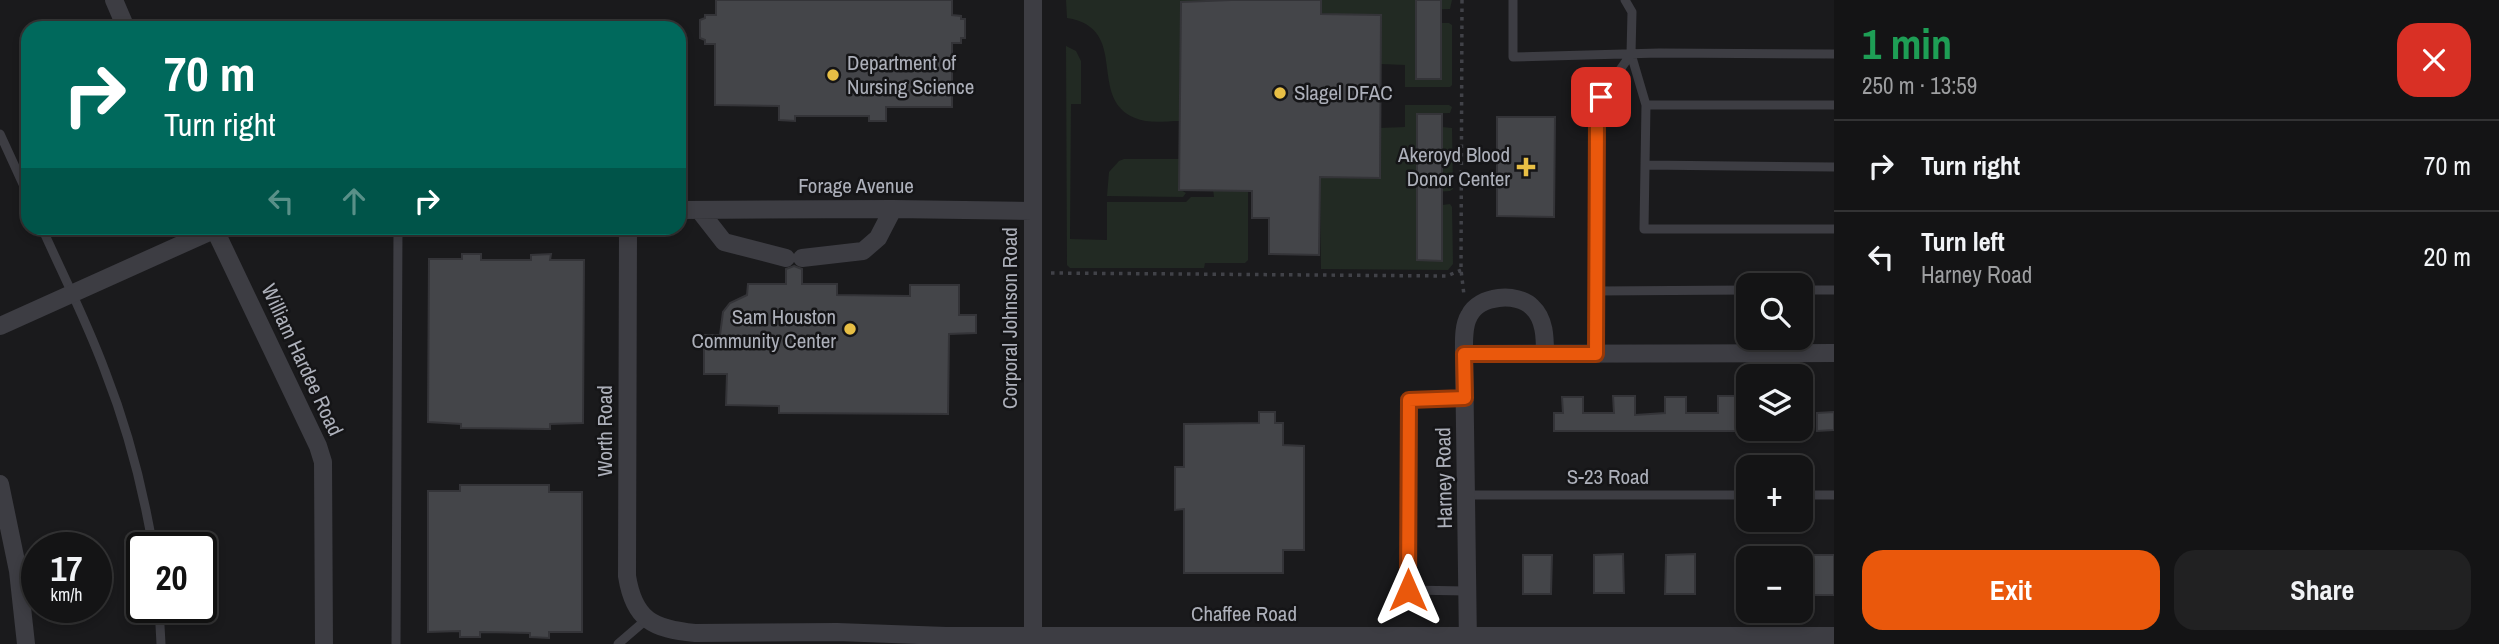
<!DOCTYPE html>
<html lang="en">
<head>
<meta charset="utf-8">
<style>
  body { margin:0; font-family:"Archivo Narrow",sans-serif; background:#212122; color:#f1f3f6; height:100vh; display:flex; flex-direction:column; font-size:26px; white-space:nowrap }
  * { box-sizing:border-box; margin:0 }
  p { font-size:23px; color:#9d9ea0 }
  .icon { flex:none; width:38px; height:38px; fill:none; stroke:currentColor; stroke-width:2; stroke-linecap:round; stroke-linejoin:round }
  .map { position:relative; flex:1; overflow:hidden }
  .panel { display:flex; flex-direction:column; background:#141415; width:665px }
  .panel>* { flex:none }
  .banner { position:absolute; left:21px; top:21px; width:665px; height:214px; border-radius:21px; box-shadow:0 4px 10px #0003,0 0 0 2px #333334; background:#00695c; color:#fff; overflow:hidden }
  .tools { position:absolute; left:1736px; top:273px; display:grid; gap:14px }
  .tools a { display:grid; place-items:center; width:77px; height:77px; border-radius:14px; background:#141415; box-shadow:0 4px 10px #0003,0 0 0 2px #333334; font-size:35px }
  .speed { position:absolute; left:21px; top:532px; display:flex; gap:14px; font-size:35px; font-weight:700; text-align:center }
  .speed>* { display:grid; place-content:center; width:91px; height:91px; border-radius:50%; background:#141415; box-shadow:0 4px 10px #0003,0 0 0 2px #333334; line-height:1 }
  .speed small { font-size:18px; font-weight:400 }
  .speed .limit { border:4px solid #111; border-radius:10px; background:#fff; color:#111 }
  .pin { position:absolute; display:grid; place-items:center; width:60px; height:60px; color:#fff; margin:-30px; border-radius:14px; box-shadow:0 4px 10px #0006 }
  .me { position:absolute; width:77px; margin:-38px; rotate:0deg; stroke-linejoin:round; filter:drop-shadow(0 0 5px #0008) }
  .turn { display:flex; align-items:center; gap:24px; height:147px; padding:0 28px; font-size:32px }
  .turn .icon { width:91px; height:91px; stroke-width:2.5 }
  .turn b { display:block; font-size:49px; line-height:60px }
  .lanes { display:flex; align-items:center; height:66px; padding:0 28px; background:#0003; justify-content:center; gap:35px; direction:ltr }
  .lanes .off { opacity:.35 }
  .round { display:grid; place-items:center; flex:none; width:74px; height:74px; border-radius:21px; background:#212122 }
  .overview { display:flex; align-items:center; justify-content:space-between; height:119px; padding:0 28px }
  h1 { font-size:42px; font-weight:800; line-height:52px; color:#1e9e55 }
  .primary-button { display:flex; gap:14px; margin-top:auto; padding:14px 28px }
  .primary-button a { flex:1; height:80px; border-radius:21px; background:#ea580c; color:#fff; font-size:28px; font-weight:800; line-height:80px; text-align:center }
  .primary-button a+a { background:#212122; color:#f1f3f6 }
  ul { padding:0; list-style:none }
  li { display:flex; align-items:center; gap:21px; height:91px; padding:0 28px; border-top:2px solid #333334 }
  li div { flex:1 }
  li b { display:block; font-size:26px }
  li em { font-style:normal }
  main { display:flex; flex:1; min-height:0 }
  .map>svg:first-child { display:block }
  .green { fill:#222a23 }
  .building { fill:#444549; stroke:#343438; stroke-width:2 }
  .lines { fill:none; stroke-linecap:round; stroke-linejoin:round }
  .path { stroke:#414248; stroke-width:3.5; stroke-dasharray:3.5 5; stroke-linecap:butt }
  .lane { stroke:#3d3d43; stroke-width:9 }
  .street { stroke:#3d3d43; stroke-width:18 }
  .route-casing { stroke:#983908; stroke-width:18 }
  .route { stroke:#ea580c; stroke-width:12 }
  .poi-dot { fill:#e8bf45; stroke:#151517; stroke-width:2.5 }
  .labels { text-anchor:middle; stroke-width:5; stroke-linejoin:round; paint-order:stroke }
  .poi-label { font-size:21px; fill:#adb0ba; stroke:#151517; text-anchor:start }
  .street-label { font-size:21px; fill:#adb0ba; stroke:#151517 }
</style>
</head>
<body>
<main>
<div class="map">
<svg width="1834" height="644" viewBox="0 0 1834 644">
  <rect width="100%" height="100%" fill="#1a1a1c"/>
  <path class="green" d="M1066 0H1252L1181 2 1179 121C1165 121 1148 124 1135 118 1086 98 1131 28 1067 18Z
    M1298 0H1452L1450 9 1416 10V78H1441V23H1449L1452 25V85L1450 87H1405V65L1381 64V15L1298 13Z
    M1066 46 1076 51 1081 61V104H1071L1070 239 1107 240V202H1186L1191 197H1214L1213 189 1248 190V260L1245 263H1205L1204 268H1070L1067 265Z
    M1405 105H1449L1452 107 1450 113 1417 114 1416 183H1442V127L1452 128 1453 189 1450 191 1417 193V260L1442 261V205L1450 204 1452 207 1453 264 1448 270 1321 269 1320 191 1297 176 1380 178V128L1405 127Z
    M1124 159H1179V189L1186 193 1183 197 1107 196 1109 172 1119 161Z"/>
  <path class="building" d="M716 0H952V15L961 16V19H965V38H961V43H952V107H886V121H869V116H795V121L779 120V106L715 105V44H705V40L700 38V20L705 18V15H716Z
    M1231 0H1321V14L1381 15 1380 178 1320 177 1319 255 1269 254V218H1252V191L1179 190 1181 2Z
    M1416 0H1441V79H1416Z
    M1417 114H1442V261L1417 260Z
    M1497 117H1555L1554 217 1497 216Z
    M462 254H481V260H531V255L551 254 550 260H584L583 423 550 424V429H547L461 428V424L428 422 429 259H462Z
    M794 266 802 269V284H837V295L910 296V285H959V315H976V333L949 334 948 414 779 413V406L726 405 727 374H704V335H720L723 312 730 303 747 295 748 284H786V269Z
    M1613 396H1635V415L1665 413V397H1686V413H1718V396H1740V431H1554V413H1563L1562 397H1583V413H1614Z
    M1259 412H1275V423H1283V445L1304 446V550H1283V573H1184V509L1175 510V467H1184V424L1259 423Z
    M1834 412V430L1817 431V413Z
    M460 485H549V492H582V632H549V638L530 637V633L480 632V637H460V631L428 632V491H460Z
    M1623 554 1624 593H1594V555Z
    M1695 554V594H1665L1666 555Z
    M1523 555H1552L1551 594H1523Z
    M1808 555H1834V595H1808Z"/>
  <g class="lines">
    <path class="path" d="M1462 0 1461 270 1464 295
      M1051 273 1447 276 1461 270"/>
    <path class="lane" d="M1513 0V57L1659 53 1834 54
      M1625 0 1632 12 1631 54
      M1646 105 1645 165 1834 167
      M0 134 28 195
      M1645 165 1644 229H1834
      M42 228C63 275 87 322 105 371 127 427 143 488 153 548
      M1801 290H1834
      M1597 291 1748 290
      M1596 354 1597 117 1601 97 1631 54 1646 105H1834
      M1465 398 1409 400 1408 590 1467 591
      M1467 495H1748
      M1801 495H1834
      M159 607 161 644
      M396 644 398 228
      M618 644 647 619"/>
    <path class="street" d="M114 0 126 28
      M679 210 893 209 1033 211
      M699 210 724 242 786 258
      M214 228 318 446 323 462 324 644
      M628 228 627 576C634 620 653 629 695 633L837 632 946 636H1834
      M802 258 863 251 878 238 893 209
      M0 326 218 228
      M1464 354 1834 353
      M0 484 18 571 26 644
      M1033 636V0
      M1468 644 1464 354C1464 342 1463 326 1469 316 1479 295 1517 292 1532 307 1545 319 1545 338 1545 354"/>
  </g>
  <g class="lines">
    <g class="route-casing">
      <path id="route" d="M1408 590 1409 400 1465 398 1464 354H1596L1597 117 1601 97"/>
    </g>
    <use href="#route" class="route"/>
  </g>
  <g class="poi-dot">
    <circle cx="833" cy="75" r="7"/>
    <circle cx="1280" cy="93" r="7"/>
    <path d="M1522.5 156.5h7v7h7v7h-7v7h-7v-7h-7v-7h7z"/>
    <circle cx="850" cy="329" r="7"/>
  </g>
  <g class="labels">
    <g class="poi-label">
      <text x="847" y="70">Department of<tspan x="847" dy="24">Nursing Science</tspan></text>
      <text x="1294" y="100">Slagel DFAC</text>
      <text x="1510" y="162" text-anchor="end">Akeroyd Blood<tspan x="1510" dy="24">Donor Center</tspan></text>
      <text x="836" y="324" text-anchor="end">Sam Houston<tspan x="836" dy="24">Community Center</tspan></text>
    </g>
    <g class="street-label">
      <text x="856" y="193">Forage Avenue</text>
      <text transform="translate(1010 318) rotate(-90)" y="7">Corporal Johnson Road</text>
      <text transform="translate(302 360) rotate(65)" y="7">William Hardee Road</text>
      <text transform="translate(605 431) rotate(-90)" y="7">Worth Road</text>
      <text x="1608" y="484">S-23 Road</text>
      <text transform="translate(1444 478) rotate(-91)" y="7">Harney Road</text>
      <text x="1244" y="621">Chaffee Road</text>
    </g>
  </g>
</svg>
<div class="tools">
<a><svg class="icon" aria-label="search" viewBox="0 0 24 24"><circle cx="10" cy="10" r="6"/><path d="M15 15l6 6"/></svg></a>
<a><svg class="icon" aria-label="layers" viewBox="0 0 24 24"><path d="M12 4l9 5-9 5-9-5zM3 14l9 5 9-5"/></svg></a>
<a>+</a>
<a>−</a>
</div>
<div class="speed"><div>17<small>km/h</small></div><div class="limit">20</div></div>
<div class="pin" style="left:1601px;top:97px;background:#d93025"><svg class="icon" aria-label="arrive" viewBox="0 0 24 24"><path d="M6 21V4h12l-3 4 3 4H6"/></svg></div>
<svg class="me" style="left:1408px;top:590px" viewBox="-20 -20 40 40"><path d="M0-17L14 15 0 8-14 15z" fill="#ea580c" stroke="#fff" stroke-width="4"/></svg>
<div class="banner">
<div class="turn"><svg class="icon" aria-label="right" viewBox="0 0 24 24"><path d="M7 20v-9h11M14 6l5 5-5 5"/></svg><div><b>70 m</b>Turn right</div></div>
<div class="lanes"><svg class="icon off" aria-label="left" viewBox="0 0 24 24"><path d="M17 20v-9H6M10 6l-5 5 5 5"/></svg><svg class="icon off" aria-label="ahead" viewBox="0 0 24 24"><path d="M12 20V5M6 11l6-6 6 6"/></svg><svg class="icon" aria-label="right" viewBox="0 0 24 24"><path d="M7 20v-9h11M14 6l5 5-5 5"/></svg></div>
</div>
</div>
<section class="panel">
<div class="overview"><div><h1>1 min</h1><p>250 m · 13:59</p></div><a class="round" style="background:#d93025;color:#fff"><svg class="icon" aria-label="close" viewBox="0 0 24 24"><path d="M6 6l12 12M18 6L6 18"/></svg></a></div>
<ul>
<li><svg class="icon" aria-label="right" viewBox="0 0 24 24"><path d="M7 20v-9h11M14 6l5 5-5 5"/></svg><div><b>Turn right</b></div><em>70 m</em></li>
<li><svg class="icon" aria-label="left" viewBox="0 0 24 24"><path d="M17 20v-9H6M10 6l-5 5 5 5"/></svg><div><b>Turn left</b><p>Harney Road</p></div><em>20 m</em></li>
</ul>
<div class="primary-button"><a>Exit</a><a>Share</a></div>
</section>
</main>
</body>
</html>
